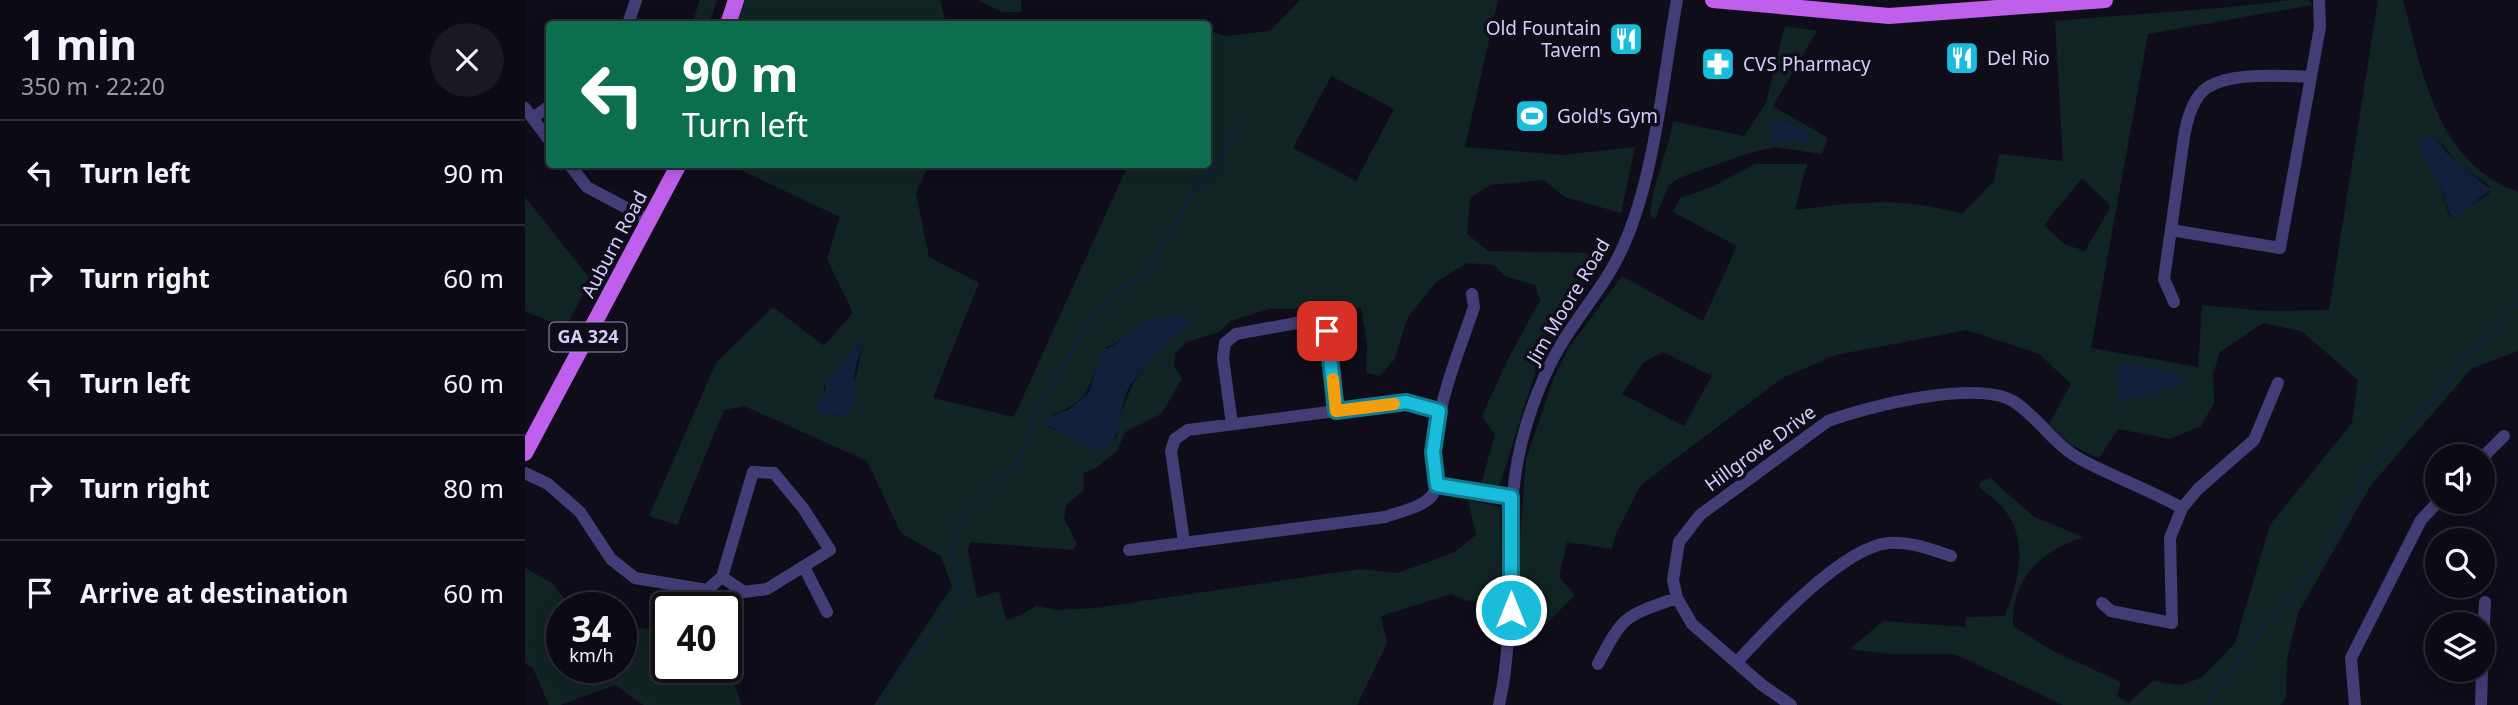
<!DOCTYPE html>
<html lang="en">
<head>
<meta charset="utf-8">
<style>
  body { margin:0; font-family:"Noto Sans",sans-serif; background:#1a1822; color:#f1f3f6; height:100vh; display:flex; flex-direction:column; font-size:26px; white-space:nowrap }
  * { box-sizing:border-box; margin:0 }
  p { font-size:23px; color:#9a9aa0 }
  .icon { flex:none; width:38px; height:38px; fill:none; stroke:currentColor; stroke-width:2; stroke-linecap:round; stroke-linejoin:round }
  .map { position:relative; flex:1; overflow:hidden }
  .panel { display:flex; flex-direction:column; background:#0c0a14; width:525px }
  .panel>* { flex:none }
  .banner { position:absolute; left:21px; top:21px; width:665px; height:147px; border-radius:7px; box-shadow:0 4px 18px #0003,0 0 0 2px #2c2b34; background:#0b6e4f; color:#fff; overflow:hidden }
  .tools { position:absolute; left:1900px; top:444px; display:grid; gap:14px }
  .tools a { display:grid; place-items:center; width:70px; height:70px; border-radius:50%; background:#0c0a14; box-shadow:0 4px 18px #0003,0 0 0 2px #2c2b34; font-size:35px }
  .speed { position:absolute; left:21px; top:592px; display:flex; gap:14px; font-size:35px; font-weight:700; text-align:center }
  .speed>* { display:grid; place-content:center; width:91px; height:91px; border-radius:50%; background:#0c0a14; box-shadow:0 4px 18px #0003,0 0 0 2px #2c2b34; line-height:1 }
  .speed small { font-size:18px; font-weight:400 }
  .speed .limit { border:4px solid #111; border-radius:10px; background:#fff; color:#111 }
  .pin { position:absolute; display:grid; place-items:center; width:60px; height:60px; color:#fff; margin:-30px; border-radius:14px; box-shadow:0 4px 10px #0006 }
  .me { position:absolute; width:77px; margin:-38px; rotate:0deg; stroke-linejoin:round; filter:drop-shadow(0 0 5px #0008) }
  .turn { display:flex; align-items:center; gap:24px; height:147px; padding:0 21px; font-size:32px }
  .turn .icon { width:91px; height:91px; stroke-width:2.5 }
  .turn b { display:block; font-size:49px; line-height:60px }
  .round { display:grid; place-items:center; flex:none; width:74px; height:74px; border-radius:37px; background:#1a1822 }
  .overview { display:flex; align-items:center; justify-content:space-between; height:119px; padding:0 21px }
  h1 { font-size:42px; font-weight:700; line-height:52px }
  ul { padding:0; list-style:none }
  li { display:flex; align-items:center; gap:21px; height:105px; padding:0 21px; border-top:2px solid #2c2b34 }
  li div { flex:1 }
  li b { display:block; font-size:26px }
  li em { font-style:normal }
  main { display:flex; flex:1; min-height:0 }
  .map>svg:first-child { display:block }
  .green { fill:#112424; fill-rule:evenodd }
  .water { fill:#111f3b }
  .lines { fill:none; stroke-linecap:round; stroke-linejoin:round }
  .stream { stroke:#111f3b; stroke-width:2.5 }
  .minor { stroke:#423d75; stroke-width:12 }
  .major { stroke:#bf60ed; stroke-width:16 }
  .route-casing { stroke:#107a8e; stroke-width:18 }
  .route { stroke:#19bcda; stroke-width:12 }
  .slow { stroke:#f59e0b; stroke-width:12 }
  .labels { text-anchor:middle; stroke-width:7; stroke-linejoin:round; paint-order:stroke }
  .shield { fill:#100d1b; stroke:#9993b6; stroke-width:2 }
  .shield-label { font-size:18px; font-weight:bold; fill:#d4cdf9 }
  .poi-label { font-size:19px; fill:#d4cdf9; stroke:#100d1b; text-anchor:start }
  .street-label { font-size:19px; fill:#d4cdf9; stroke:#100d1b }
</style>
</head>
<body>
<main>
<section class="panel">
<div class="overview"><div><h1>1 min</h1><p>350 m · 22:20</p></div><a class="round"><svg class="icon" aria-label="close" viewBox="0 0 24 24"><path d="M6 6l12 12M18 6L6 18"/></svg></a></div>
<ul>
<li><svg class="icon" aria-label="left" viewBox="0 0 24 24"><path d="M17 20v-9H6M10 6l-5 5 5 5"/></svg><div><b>Turn left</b></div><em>90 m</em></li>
<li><svg class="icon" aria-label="right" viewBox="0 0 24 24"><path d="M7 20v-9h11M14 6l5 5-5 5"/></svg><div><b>Turn right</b></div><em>60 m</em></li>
<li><svg class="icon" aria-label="left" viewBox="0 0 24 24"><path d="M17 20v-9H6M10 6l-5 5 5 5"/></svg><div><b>Turn left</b></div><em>60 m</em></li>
<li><svg class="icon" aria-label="right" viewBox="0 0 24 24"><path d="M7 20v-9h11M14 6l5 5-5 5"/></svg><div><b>Turn right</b></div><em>80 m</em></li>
<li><svg class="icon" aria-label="arrive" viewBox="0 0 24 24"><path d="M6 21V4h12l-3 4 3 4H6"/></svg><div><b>Arrive at destination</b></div><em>60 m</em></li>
</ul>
</section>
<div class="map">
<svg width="1993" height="705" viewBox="0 0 1993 705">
  <rect width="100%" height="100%" fill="#100d1b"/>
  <path class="green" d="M175 0H192L184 24H167Z
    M216 0H415L421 24H208Z
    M453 0H496V12H477Z
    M775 0H973L940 147 1038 155 1110 147 1096 213 1040 197 1019 180 965 185 945 198 942 234 963 251 1077 253 1014 361 974 487 956 484 970 435 957 416 981 363 1015 300 1010 285 980 276 969 265 942 263 911 282 883 317 869 360 854 376 841 373 842 345 836 308 744 309 705 321 694 332 662 342 650 353 649 366 657 379 636 414 600 432 592 451 571 468 558 473 559 490 541 505 539 519 552 544 548 550 445 542 443 551 452 598 474 591 481 620 494 616 511 606 533 610 571 608 835 569 872 573 928 553 951 535 943 500 975 507 977 600 942 601 926 594 856 616 862 643 832 705H349L427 586 416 556 376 533 342 461 219 406 199 410 152 525 124 516 191 363 248 307 299 346 328 313 302 259 315 217 205 165H404L391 193 404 257 454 283 408 398 489 417 603 165 682 164 683 31 702 36 745 31ZM806 76 869 109 831 181 768 148ZM627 319 667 324C620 355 601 384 591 438L572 451 546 436 523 427 528 414C570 401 563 379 581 347 599 342 609 326 627 319ZM334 343 338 344C331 371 330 391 319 417L303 413 298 396 300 383Z
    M1764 0H1784L1787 5 1623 34 1566 348 1673 367 1677 305 1740 311 1804 310 1853 0H1878C1898 74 1912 163 1993 192V351L1947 368 1846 485 1773 613 1762 660 1761 698 1755 705H1538L1430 654H1364L1325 649 1358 621 1440 627 1441 617 1480 616C1493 581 1505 543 1479 509 1473 500 1461 494 1454 487L1455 482 1465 478 1509 517 1558 537C1516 551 1486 578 1488 626L1526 650 1596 682 1592 696 1603 703 1628 681 1655 685 1676 678 1710 643 1745 525 1827 423 1833 380 1776 331 1738 323 1695 352 1688 374 1689 403 1676 426 1645 439 1593 429 1574 458 1546 445 1524 424 1546 384 1514 354 1442 330 1311 355 1257 378 1116 485 1091 534 1087 549 1042 542 1034 577 1050 595 1004 641 992 581 1001 459 1028 380 1043 349 1097 276 1178 321 1212 246 1148 212 1155 198 1187 187 1230 164H1282L1270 210C1331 202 1376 196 1437 214L1469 181 1474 154 1538 161 1530 21C1608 13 1686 11 1764 0ZM1903 136 1911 137 1934 164 1965 186 1964 194 1925 218 1915 186 1894 149ZM1557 178 1586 206 1560 251 1539 244 1519 225ZM1138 352 1187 376 1159 426 1097 394 1118 363ZM1659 376 1653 387 1590 402Z
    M1260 26 1292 31 1248 106 1303 138 1297 154 1250 147 1221 154 1154 178 1143 186 1130 219 1125 216C1127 182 1143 154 1148 121L1219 136 1241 103ZM1260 120 1285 134 1286 140 1249 142Z
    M0 197 66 280 40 328 0 311Z
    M0 568 27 583 44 604 51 607H37V667H96V625L142 632V667H201V659L219 668 209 683 216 705H119L90 685 35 705H24L8 668 0 663Z"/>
  <path class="water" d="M1250 120C1265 120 1273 127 1285 134L1286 141 1248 142 1245 124Z
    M1903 136 1911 137 1922 153 1966 190 1927 219 1915 186 1894 149 1895 142Z
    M647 315 663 318 667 324C641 341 622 361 605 386 592 405 600 447 572 451L519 424V419L545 409 564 392 577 351 591 344 619 321Z
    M334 343 338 344C335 354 331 364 330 373 329 388 334 407 320 417L303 413 296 416 292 405 301 389 300 383Z
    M1596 362 1660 376 1653 387 1590 402Z"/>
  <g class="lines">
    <path class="stream" d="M357 705 371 675 437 598 426 551 440 510 495 460 510 411 566 320 599 287 621 272 670 189 691 164 717 119
      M1681 705 1739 627 1802 555 1845 468 1917 390 1937 360 1993 303"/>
    <path class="minor" d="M103 24 111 0
      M0 108 24 140
      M8 118 24 106
      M44 164 62 187 126 221
      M1646 230 1755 248 1795 27 1794 0
      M1649 302 1639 279 1659 137C1662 121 1666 103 1678 91 1699 71 1758 76 1785 77
      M707 424 698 358 700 343 711 334 788 320 797 322 802 331 811 411
      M1958 457 1979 436
      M0 473 23 484 55 512 86 559 110 578 182 590 197 577 228 472 249 473 278 508 305 550 242 589 219 592 197 577
      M912 485 986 497
      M659 542 646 451 650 439 663 430 881 402 914 411
      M604 550 860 517C874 512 900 507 908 494 917 480 908 452 911 436 917 391 935 349 949 307L947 294
      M279 567 302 612
      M1577 603 1586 611 1647 623 1645 538 1657 508 1673 489 1729 440 1753 383
      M1958 646 1960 602
      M1212 662C1243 628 1317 548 1363 543 1385 541 1405 549 1426 556
      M1073 664C1099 614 1100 616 1152 598
      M974 705C995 612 973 517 1001 426 1010 396 1023 365 1040 338 1059 308 1082 282 1097 249 1130 178 1138 77 1152 0
      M1266 705 1237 685 1167 624 1152 598 1148 580 1154 542 1175 515 1303 421C1344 406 1455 378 1491 403 1514 419 1530 445 1555 459 1589 477 1624 490 1657 508
      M1830 705 1826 658 1896 520 1913 502
      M1956 705 1957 670"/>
    <path class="major" d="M1188 0 1364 16 1580 0
      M203 24 211 0
      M0 453 154 164"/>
  </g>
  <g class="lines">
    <g class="route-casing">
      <path id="route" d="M802 331 811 411 881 402 914 411 908 452 912 485 986 497V610"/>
    </g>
    <use href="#route" class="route"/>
    <path class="slow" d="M808 379 811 411 869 404"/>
  </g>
  <defs>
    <g id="restaurant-square" transform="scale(1.75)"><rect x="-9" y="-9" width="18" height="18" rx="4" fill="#19bcda" stroke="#100d1b"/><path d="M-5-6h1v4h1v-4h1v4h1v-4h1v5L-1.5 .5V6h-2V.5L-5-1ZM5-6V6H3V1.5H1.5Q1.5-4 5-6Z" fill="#fff"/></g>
    <g id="pharmacy-square" transform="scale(1.75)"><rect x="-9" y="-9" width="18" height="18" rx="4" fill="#19bcda" stroke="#100d1b"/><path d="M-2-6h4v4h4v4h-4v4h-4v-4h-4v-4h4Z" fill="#fff"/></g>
    <g id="stadium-square" transform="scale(1.75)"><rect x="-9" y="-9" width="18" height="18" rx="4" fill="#19bcda" stroke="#100d1b"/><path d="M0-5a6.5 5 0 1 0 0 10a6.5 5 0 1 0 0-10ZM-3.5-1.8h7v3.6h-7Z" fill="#fff"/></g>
  </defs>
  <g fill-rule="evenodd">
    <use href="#restaurant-square" x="1101" y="39"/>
    <use href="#restaurant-square" x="1437" y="58"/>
    <use href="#pharmacy-square" x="1193" y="64"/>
    <use href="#stadium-square" x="1007" y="116"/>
  </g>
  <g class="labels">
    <rect class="shield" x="24.5" y="322.5" width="77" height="29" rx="5"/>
    <g class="shield-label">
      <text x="63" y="343">GA 324</text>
    </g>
    <g class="poi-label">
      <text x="1076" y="35" text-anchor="end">Old Fountain<tspan x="1076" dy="22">Tavern</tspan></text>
      <text x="1462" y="65">Del Rio</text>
      <text x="1218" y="71">CVS Pharmacy</text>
      <text x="1032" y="123">Gold's Gym</text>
    </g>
    <g class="street-label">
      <text transform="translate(89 244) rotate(-62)" y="7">Auburn Road</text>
      <text transform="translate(1043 301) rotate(-59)" y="7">Jim Moore Road</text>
      <text transform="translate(1235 448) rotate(-36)" y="7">Hillgrove Drive</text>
    </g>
  </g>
</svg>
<div class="tools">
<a><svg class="icon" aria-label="sound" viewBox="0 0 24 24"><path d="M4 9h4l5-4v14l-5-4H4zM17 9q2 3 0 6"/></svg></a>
<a><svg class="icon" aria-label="search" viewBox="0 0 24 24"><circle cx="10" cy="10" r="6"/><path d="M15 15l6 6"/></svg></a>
<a><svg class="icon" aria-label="layers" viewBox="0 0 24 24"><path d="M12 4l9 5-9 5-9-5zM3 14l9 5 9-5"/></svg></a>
</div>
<div class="speed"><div>34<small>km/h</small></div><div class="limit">40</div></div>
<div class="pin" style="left:802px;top:331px;background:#d93025"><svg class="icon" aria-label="arrive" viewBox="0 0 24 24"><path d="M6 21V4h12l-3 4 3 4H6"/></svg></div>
<svg class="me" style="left:986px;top:610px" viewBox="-20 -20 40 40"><circle r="17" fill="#19bcda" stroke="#fff" stroke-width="3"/><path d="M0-11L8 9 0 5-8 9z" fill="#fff"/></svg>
<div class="banner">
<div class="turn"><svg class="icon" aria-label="left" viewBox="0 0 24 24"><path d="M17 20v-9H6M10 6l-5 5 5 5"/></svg><div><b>90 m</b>Turn left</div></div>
</div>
</div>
</main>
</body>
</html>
